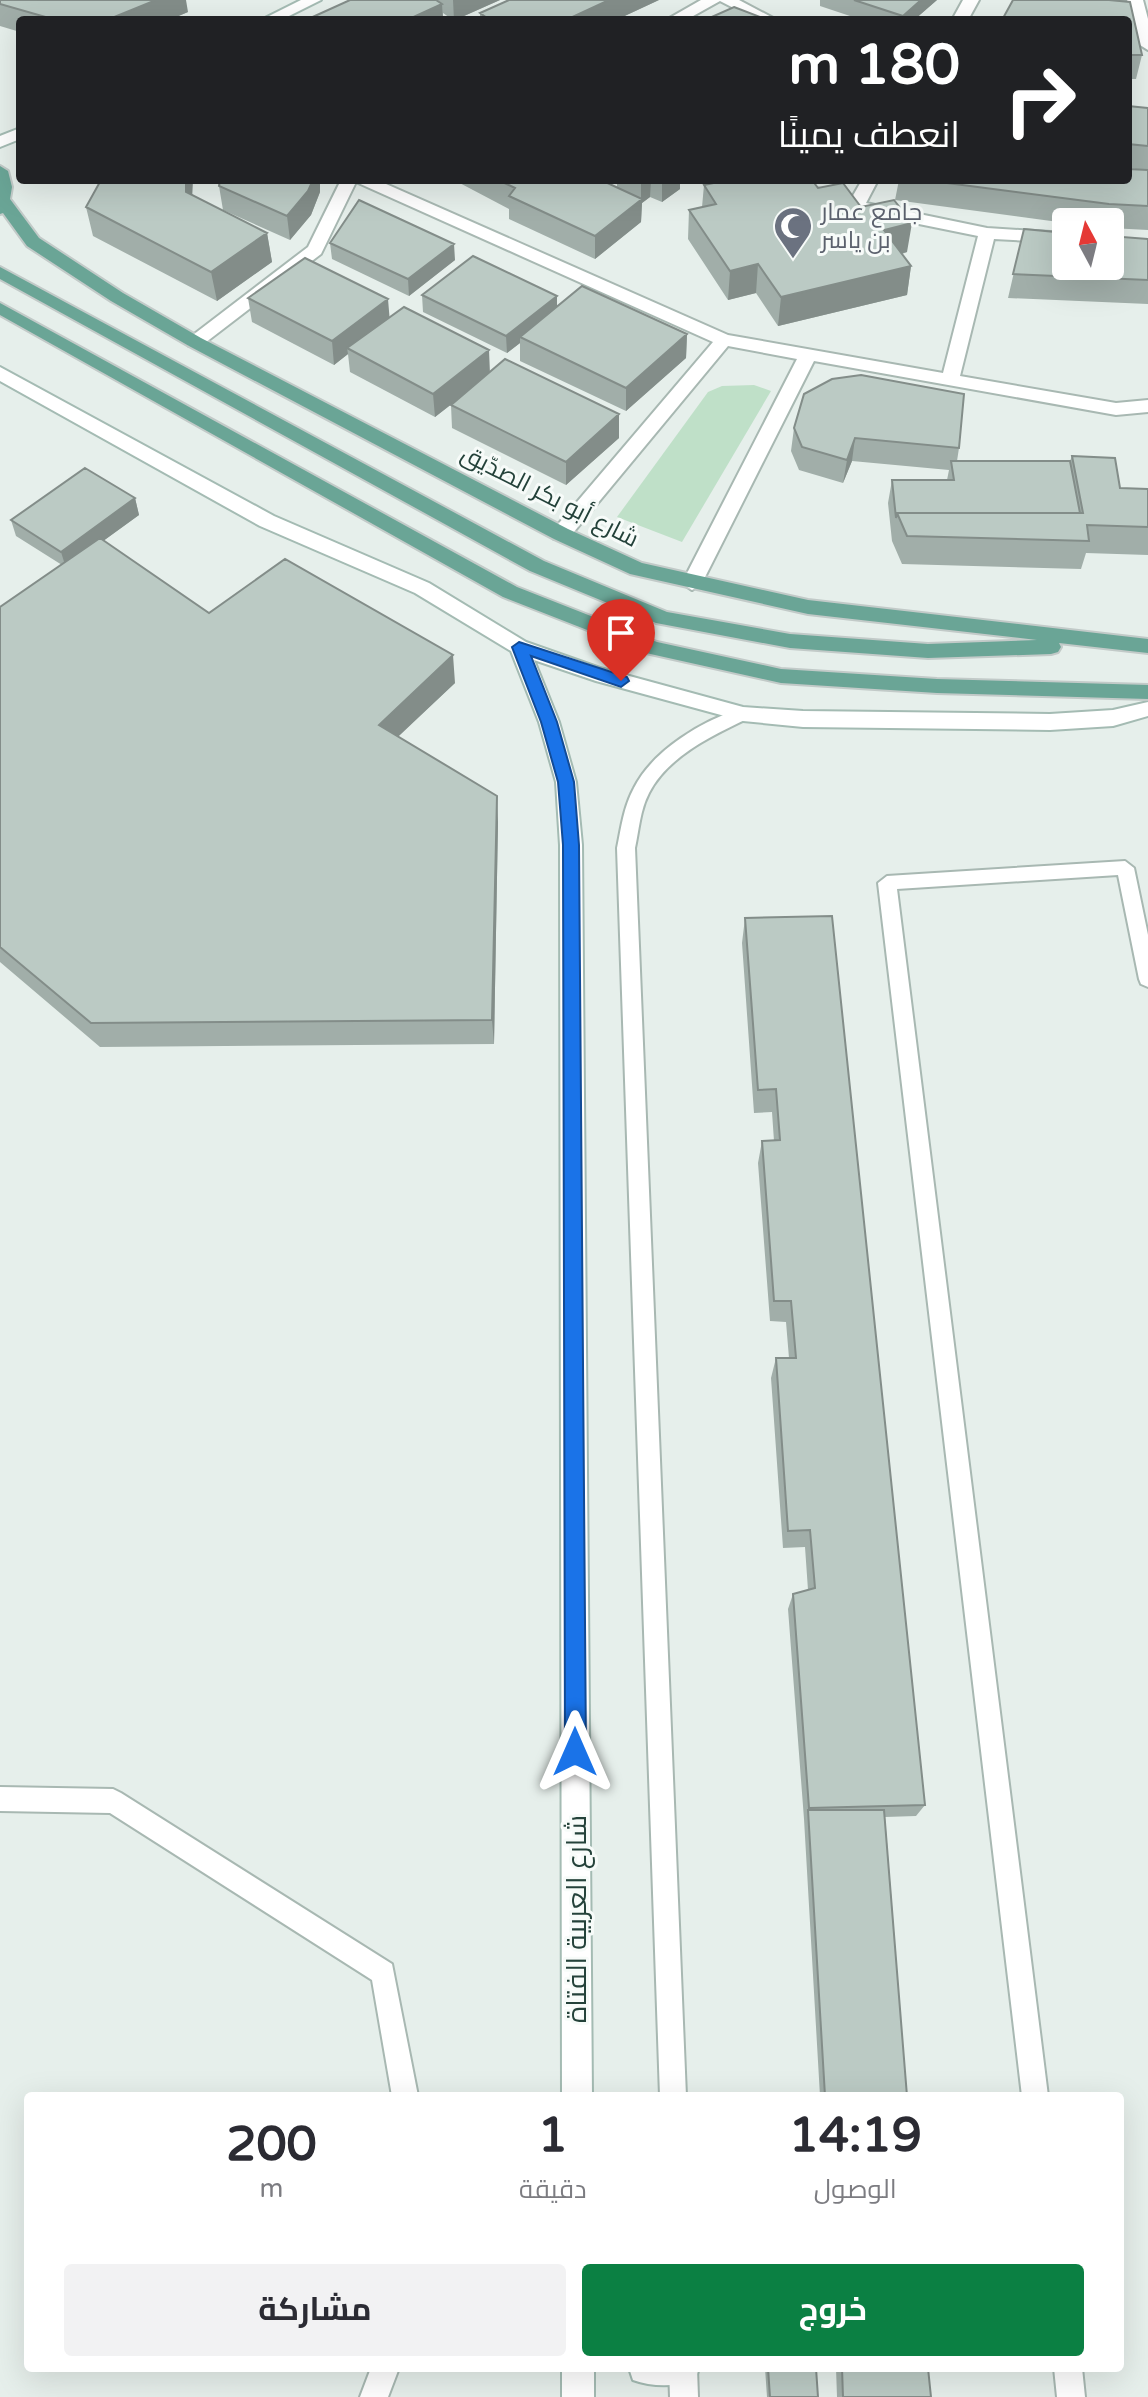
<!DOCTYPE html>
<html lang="ar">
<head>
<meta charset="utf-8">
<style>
  body { margin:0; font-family:"Varela Round",Cairo,sans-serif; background:#f2f2f3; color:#2b2b33; direction:rtl; height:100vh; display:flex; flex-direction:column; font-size:30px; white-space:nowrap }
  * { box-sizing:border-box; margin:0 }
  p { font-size:26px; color:#7c7c81 }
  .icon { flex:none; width:44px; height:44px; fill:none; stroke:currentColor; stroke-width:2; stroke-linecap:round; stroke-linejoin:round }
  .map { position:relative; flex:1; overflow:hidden; direction:ltr }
  .side { position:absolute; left:24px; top:2092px; width:1100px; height:280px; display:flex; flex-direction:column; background:#fff; border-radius:8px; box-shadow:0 8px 32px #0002; direction:rtl }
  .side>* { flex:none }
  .banner { position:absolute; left:16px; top:16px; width:1116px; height:168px; border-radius:8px; box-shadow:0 8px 32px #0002; direction:rtl; background:#202124; color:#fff; overflow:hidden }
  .needle { width:52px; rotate:353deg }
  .fabs { position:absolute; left:1052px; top:208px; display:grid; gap:16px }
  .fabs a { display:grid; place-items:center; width:72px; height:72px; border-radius:8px; background:#fff; box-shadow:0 8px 32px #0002; font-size:40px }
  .pin { position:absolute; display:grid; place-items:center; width:68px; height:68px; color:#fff; margin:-82px -34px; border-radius:50% 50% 50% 0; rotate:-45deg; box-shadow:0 0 8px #0007 }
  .pin .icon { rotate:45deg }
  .me { position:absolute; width:88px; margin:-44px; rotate:0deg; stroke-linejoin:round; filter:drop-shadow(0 0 6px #0008) }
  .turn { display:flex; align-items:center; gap:28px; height:168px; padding:0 40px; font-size:36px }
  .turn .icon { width:104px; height:104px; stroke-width:2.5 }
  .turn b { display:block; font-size:56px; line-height:68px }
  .eta { display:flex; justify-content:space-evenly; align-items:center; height:136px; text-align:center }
  .eta b { font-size:48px; font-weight:700; line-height:56px }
  .action { display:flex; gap:16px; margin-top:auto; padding:16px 40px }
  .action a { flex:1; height:92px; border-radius:8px; background:#0b8043; color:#fff; font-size:32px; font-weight:700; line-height:92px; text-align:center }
  .action a+a { background:#f2f2f3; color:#2b2b33 }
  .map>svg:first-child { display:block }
  .green { fill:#bfe0c8 }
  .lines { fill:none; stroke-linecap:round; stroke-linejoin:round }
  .lane-casing { stroke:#a8b8b2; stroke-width:4 }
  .street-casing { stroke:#a8b8b2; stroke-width:4 }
  .secondary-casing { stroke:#a4bbb3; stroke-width:4 }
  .primary-casing { stroke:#c2cac8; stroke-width:4 }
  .lane { fill:#fff; fill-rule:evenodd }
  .street { fill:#fff; fill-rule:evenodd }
  .secondary { fill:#fff; fill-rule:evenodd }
  .primary { fill:#6aa596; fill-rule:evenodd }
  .wall { fill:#a1aea9 }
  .shaded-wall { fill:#838d89 }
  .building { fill:#bbcac4; stroke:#838d89; stroke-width:2 }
  .route { fill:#1a73e8; stroke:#114b97; stroke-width:2 }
  .labels { text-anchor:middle; stroke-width:6; stroke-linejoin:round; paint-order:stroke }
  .far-worship-label { font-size:24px; fill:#5b616d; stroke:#f7fbf9; text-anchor:start }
  .far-street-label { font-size:24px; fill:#24423a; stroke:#f7fbf9 }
  .street-label { font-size:28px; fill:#24423a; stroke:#f7fbf9 }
</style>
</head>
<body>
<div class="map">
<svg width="1148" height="2397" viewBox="0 0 1148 2397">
  <rect width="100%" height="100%" fill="#e6efeb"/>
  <path class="green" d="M754 385 771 391 682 542 617 517 708 392 722 386Z"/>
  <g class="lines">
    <g class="lane-casing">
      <path id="lane" d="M743 708 751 714 749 718C713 735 668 756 649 793 640 810 639 830 635 848L686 2096H660L617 848C621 828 624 806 634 788 653 750 703 720 743 708Z
        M1125 861 1134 868 1148 935V987L1141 984 1139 979 1118 875 897 889 1048 2096H1022L878 883 887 876Z
        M0 1787 113 1789 121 1793 392 1964 418 2096H392L372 1980 110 1813 0 1811Z
        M371 2368H399L388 2397H360Z
        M669 2368H697L698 2397H670Z
        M1054 2368H1082L1085 2397H1057Z"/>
    </g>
    <g class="street-casing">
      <path id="street" d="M701 0H739L777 20H757L720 1 686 20H666Z
        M963 0H979L968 20H952Z
        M1127 0H1143L1148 19V50L1140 45Z
        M341 180H377L728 335 943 373 978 236 850 210 768 183 766 180H791L851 199 862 180H878L866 203 987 228 1066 233V243L994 239 960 376 1116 403 1148 400V412L1116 415 814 361 702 583 692 590 682 583 797 359 728 346 568 539H554L551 534 554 529 713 342 356 182 321 254 201 346H189L186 342 189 338 308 247Z"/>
    </g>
    <g class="secondary-casing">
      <path id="secondary" d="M301 0H321L281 20H261Z
        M20 128V139L0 147V136Z
        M0 367 274 516 429 583 526 642 600 668 743 707 803 711 1050 714 1113 710 1148 702V716L1113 726 1050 730 803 727 743 721 596 681 534 660 559 722 576 782 582 845 592 2096H562L560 845 556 782 539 722 511 651 415 593 260 526 0 381Z
        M562 2368H594V2397H562Z
        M629 2368H699L695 2380C676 2387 652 2387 633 2380Z"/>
    </g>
    <g class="primary-casing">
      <path id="primary" d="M0 166 8 171 12 187 10 199 39 238 123 293 201 338 568 529 642 563 808 600 1148 639V653L1059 643 1061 647 1058 652 1051 654 928 658 790 648 656 623 530 571 0 279V267L544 561 667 612 790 634 928 644 1037 640 808 614 630 574 554 539 189 346 111 301 27 246 3 213 0 214Z
        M0 303 517 587 657 642 781 669 937 679 1148 685V699L937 693 781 683 646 653 503 597 0 315Z"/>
    </g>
    <use href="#lane" class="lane"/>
    <use href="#street" class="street"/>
    <use href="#secondary" class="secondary"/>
    <use href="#primary" class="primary"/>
  </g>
  <path class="wall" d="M0 0 188 12 169 20H20V32L0 26Z
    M350 0H500L455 20H453L443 13V20H306Z
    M659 0 616 20H480V13Z
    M820 0H937L914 20H862L820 6Z
    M1013 0H1127L1142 55 1136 79H1128V20Z
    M1128 106 1148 108V230L1110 228V222L1066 223 895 200 899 180H1128L1144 170 1128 168Z
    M220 180H320V192L311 215 290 240 223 210 219 186Z
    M454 180H593L617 187V182L612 180H682L680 181V189L662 202 650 197 642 203 641 222 595 259 509 219V209Z
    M820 180H843L841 183 861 207 907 252 902 254 911 266 907 295 778 326 756 293 728 300 688 239 689 210 702 207 704 185 818 188 834 185Z
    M192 195 267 233 272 262 217 301 93 236 86 207Z
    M1024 229 1148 239V304L1008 298Z
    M330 243 455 260 409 296 332 259Z
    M422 295 557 306 687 334 686 358 626 411 520 361V343L507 353 423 312Z
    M248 298 389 317 490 372 619 438 566 485 452 428 451 405 453 403 435 417 350 372 348 354 334 365 252 322Z
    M794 428 959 448 957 461H1070L1072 456 1120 488 1148 489V555L1086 553 1081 569 902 564 892 541 888 503 892 480H947L949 470 852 461 843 483 799 470 791 451Z
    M135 498 139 515 103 541 209 613 455 683 398 736 498 822 494 1044 100 1047 0 962V607L62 565 16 536 11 520Z
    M745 918 925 1805 916 1816 885 1817 907 2096H820L804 1819 788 1609 793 1594 808 1590 805 1547 783 1548 771 1378 776 1358H789L786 1322 770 1321 758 1163 762 1141H774L772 1112 754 1113 742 943Z
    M765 2368H816L818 2397H767Z
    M836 2368H928L931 2397H837Z"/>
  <path class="shaded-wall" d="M156 0H186L188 12 169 20H107Z
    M453 0H500L455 20H454Z
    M609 0H659L616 20H566Z
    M921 0H937L914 20H902L903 16Z
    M442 4 443 20H407Z
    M186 180H193L191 221 186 192Z
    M313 180H320V192L311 215 290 240 287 216Z
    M641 180H651L650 197 642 203 641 222 595 259V236L641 200Z
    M662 180H682L680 181V189L662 202Z
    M912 223 907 252 879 259 884 230Z
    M267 233 272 262 217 301 211 272Z
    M454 244 455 260 409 296 408 279Z
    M758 264 756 293 728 300 730 271Z
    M911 266 907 295 778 326 781 297Z
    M557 296V313L520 337V343L507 353 506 336Z
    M388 299 390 323 347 348 348 354 334 365 332 341Z
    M687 334 686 358 626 411V388Z
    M489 350 490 374 435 417 433 394Z
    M619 414V438L566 485V462Z
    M855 438 852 461 843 483 847 460Z
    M135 498 139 515 66 568 61 552Z
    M453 655 455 683 382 752 379 725Z
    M497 796 498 822 494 1044 492 1020Z"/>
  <path class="building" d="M0 0H156L107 20H56L0 4Z
    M350 0H436L442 4 407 20H306Z
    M509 0H609L566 20H490L480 13Z
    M854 0H921L903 16Z
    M1013 0H1109L1130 2 1142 55H1128V20H1002Z
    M734 7 768 20H705Z
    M1128 106 1148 108V146L1128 144Z
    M1128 169 1148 170V206L1109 204 924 180H1128Z
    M101 180H186V192L267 233 211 272 86 207Z
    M220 180H313L308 191 287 216 219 186Z
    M498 180H601L642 199 595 236 509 196 515 188Z
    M728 180H812L818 188 843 183 861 207 894 200 912 223 884 230 911 266 781 297 758 264 730 271 689 210 716 204 704 185Z
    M359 200 454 244 408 279 330 243Z
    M1024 229 1066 233V266H1110V236L1148 239V280L1013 274Z
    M473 256 557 296 506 336 422 295Z
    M305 258 388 299 332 341 248 298Z
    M582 286 687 334 626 388 520 337Z
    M404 307 489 350 433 394 347 348Z
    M505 359 619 414 566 462 451 405Z
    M861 375 964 394 959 448 855 438 847 460 802 447 794 428 804 394 832 379Z
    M1072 456 1115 458 1120 488 1148 489V527L1087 525 1089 541 907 536 897 513H1083Z
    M951 461H1070L1080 513H897L896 518 892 480H954Z
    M85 468 135 498 61 552 11 520Z
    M100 538 209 613 285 559 453 655 379 725 497 796 492 1020 91 1023 0 947V607Z
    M832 916 925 1805 809 1808 793 1594 815 1588 810 1530 788 1531 776 1358H796L791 1301H774L762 1141 780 1140 776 1089 758 1090 745 918Z
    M808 1810H884L907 2096H825Z
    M768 2368H816L818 2397H770Z
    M842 2368H928L931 2397H843Z"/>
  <path class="route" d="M519 642 627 677 629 681 621 687 531 656 557 722 574 782 579 845 586 1752 583 1760 575 1763 568 1760 565 1752 563 845 558 782 541 722 512 647Z"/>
  <defs>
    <g id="mosque-pin" transform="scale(2)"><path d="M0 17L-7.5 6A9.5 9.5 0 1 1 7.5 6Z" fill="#6b7280" stroke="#f7fbf9"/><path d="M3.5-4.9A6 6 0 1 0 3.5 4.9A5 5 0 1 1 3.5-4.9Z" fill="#fff"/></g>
  </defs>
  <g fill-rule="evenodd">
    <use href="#mosque-pin" x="793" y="226"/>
  </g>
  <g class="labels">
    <g class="far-worship-label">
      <text x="821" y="220">جامع عمار<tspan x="821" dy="28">بن ياسر</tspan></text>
    </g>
    <g class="far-street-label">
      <text transform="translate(550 496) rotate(27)" y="8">شارع أبو بكر الصدّيق</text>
    </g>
    <g class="street-label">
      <text transform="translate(576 1919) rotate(-90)" y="10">شارع العربية الفتاة</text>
    </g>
  </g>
</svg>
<div class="fabs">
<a><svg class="needle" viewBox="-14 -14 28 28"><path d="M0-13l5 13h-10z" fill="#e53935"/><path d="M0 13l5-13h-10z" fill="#7c7c81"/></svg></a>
</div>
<div class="pin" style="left:621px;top:681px;background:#d93025"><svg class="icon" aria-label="arrive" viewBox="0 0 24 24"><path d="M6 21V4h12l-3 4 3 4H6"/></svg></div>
<svg class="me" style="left:575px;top:1752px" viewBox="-20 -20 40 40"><path d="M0-17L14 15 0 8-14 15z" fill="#1a73e8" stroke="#fff" stroke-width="4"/></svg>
<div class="banner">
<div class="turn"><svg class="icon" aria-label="right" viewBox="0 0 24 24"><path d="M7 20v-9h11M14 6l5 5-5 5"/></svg><div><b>180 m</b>انعطف يمينًا</div></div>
</div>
<section class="side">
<div class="eta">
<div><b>14:19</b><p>الوصول</p></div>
<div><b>1</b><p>دقيقة</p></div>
<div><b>200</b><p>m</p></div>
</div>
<div class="action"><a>خروج</a><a>مشاركة</a></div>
</section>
</div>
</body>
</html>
